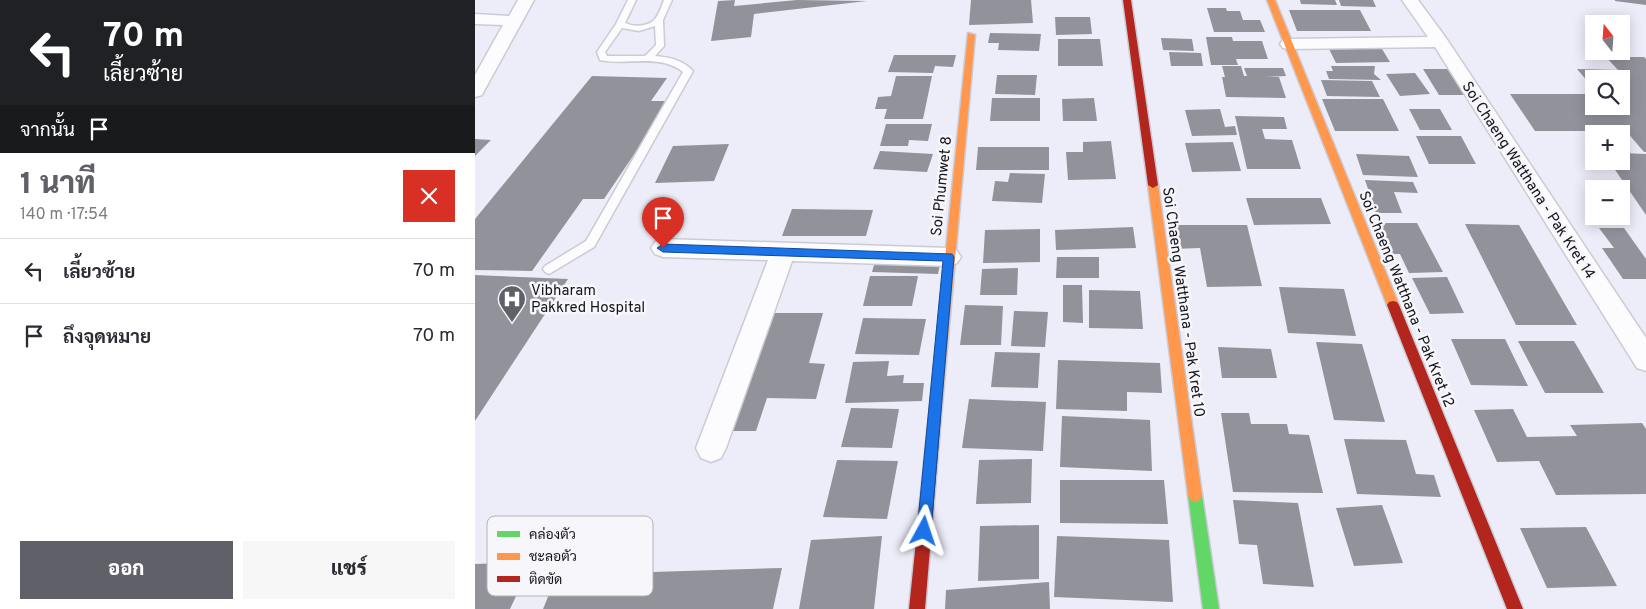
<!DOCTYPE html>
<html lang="th">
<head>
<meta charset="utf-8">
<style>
  body { margin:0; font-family:Overpass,Sarabun,sans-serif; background:#f7f7f7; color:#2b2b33; height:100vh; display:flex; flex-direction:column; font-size:19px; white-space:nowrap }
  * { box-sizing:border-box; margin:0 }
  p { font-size:16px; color:#7c7c81 }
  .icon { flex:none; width:28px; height:28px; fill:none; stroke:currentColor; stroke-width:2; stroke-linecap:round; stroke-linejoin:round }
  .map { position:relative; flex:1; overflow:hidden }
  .drawer { display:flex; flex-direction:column; background:#fff; width:475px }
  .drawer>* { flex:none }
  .top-card { background:#202124; color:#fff; overflow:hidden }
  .needle { width:32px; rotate:343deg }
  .tools { position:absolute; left:1110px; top:15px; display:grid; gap:10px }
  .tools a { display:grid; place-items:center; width:45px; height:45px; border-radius:0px; background:#fff; box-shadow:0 2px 12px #0003; font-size:25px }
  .pin { position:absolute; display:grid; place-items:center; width:42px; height:42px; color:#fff; margin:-51px -21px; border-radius:50% 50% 50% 0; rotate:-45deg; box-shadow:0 0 5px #0007 }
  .pin .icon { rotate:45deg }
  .me { position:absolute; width:55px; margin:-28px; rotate:5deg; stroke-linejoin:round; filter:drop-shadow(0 0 4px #0008) }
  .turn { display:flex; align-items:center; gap:18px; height:105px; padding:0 20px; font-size:22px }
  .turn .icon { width:65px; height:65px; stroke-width:2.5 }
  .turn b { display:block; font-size:35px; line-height:42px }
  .then { display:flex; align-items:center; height:48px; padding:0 20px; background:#0003; gap:10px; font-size:19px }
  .round { display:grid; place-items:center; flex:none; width:52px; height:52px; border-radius:0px; background:#f7f7f7 }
  .overview { display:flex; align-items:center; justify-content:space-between; height:85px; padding:0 20px }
  h1 { font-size:30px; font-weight:800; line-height:38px; color:#606069 }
  .action { display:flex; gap:10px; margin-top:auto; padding:10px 20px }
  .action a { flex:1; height:58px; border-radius:0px; background:#606069; color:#fff; font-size:20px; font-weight:800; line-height:58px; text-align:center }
  .action a+a { background:#f7f7f7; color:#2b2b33 }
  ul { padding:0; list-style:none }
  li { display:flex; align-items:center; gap:15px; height:65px; padding:0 20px; border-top:1px solid #e1e1e2 }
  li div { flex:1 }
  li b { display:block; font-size:19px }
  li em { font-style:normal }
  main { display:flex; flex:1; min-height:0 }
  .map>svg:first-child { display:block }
  .building { fill:#92929b }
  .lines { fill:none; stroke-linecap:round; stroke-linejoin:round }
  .lane-casing { stroke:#cbcbd5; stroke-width:3 }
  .street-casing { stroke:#cbcbd5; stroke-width:3 }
  .fast-casing { stroke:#cbcbd5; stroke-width:3 }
  .slow-casing { stroke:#cbcbd5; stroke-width:3 }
  .jam-casing { stroke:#cbcbd5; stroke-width:3 }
  .lane { fill:#fcfcfe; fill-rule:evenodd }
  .street { fill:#fcfcfe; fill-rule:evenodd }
  .fast { fill:#63d668; fill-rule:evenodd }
  .slow { fill:#ff974d; fill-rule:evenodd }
  .jam { fill:#b3261e; fill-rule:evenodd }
  .route { fill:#1a73e8; stroke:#114b97 }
  .labels { text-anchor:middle; stroke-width:5; stroke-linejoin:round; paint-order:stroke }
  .street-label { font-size:15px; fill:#14141c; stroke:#f6f6fb }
  .poi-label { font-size:15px; fill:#14141c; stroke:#f6f6fb; text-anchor:start }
  .key { fill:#f6f6fb; stroke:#b2b2b8; stroke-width:1 }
  .key-label { font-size:14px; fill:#14141c }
</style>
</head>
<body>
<main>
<section class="drawer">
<div class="top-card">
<div class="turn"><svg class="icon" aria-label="left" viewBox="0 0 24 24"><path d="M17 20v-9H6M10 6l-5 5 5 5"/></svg><div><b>70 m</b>เลี้ยวซ้าย</div></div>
<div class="then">จากนั้น<svg class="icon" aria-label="arrive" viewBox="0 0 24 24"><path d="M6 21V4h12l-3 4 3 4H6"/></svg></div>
</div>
<div class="overview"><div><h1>1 นาที</h1><p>140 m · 17:54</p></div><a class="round" style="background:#d93025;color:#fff"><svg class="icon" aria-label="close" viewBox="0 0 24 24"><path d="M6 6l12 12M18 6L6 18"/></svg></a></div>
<ul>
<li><svg class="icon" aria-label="left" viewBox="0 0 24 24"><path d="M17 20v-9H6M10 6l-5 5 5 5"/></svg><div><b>เลี้ยวซ้าย</b></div><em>70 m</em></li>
<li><svg class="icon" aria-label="arrive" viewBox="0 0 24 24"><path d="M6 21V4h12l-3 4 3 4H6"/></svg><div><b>ถึงจุดหมาย</b></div><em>70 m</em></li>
</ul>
<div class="action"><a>ออก</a><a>แชร์</a></div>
</section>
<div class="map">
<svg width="1171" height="609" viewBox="0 0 1171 609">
  <rect width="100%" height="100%" fill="#ededf9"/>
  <path class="building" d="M260 0 259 6 322 0 392 1 279 14 276 37 236 41 243 1Z
    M496 0H556L558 23 494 25Z
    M825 0H860L862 5 826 4Z
    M864 0H898L901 7 866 6Z
    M1140 0H1171V5L1140 1Z
    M732 8H751L752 11H765L768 20H785L790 32H739Z
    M814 10H885L896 31H822Z
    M580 17H615L617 34 581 35Z
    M515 33 566 34 564 51 523 50 524 43H513Z
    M731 37H757L758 41H787L793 59H761L763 65H736Z
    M686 38 717 39 719 51 688 50Z
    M583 39H625L628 66H583Z
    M904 44 915 62 861 63 853 47Z
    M694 52 726 53 728 66H696Z
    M419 55H481L478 67 460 66 458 73 413 72Z
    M1131 57H1169L1171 59V152H1169L1151 131H1060L1035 94H1119V106H1146V79H1119V89L1102 69 1143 70Z
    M747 66H766L769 76H772L769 68H808L811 76 789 77H804L811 98 751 97 747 77H750Z
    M856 66H900L899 74 906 80 854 79 851 71H858Z
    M948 69H973L990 95H964Z
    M940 73 955 94 925 96 911 74Z
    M522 75H562L560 95 520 94Z
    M117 76 192 78 176 101H195L129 199H108L57 271 0 270V219Z
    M421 76H457L448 119H409L412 109H400L403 97 416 96Z
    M846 80 897 81 905 97 852 96Z
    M517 98H565V121H515Z
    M619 98 622 121H588L587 99Z
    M847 99H908L924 131H860Z
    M745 109 750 127 760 126 762 135 717 136 710 110Z
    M934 109H965L977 130H945Z
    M760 116 809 117 812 129H787L790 139 817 140 826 169H772Z
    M411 124H457L453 141 434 140 433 146H405Z
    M941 136H986L1001 164H954Z
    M0 139 16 140 0 156Z
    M636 141 641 179 593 180 591 152H608V142Z
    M758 142 766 171 717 172 710 143Z
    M254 144 239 181 180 183 198 146Z
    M503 147H574V170H501Z
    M405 151 458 154 452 172 398 169Z
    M1146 153 1171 154V215L1134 161H1146Z
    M881 154 934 156 943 177 888 175Z
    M535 173 570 174 567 203 517 201 520 181 533 182Z
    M890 180 938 182 943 193 919 192 927 213H901Z
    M771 198H846L856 224 779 225Z
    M317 209 398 210 391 236H307Z
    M895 223H942L968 272 934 273 925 254H908Z
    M990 224 1044 225 1102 325H1041Z
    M695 225H772L787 286 732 287 725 248 698 249Z
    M658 227 661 248 581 250 580 230Z
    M1124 228H1149L1171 259V279H1148L1127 248H1139Z
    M565 229V262L508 263 510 230Z
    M582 257H624V278H581Z
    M401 258 466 260 463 274 397 272Z
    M543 268 542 295H505L507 269Z
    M0 275 93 279 0 421Z
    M395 276H443L437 306H388Z
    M972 277 989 313 955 314 937 278Z
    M588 285H607L608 323 588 322Z
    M804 287 869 289 881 336 813 333Z
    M614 290 665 291 668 329 614 328Z
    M490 305 528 306 526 345H485Z
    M539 311 573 312 570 347 536 346Z
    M290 313H348L334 363 350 364 341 399 292 398 281 431H248Z
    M388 318 451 319 444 355 380 354Z
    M976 339H1030L1053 386 996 385Z
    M1043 341H1099L1129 393H1070Z
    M841 342 887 344 910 422 859 420Z
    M743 347 796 349 802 378H747Z
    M520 352 565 353 563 388 516 387Z
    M583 360 685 363 687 393 652 392V411L581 409Z
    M414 361 412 376 429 375 428 383H449L447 401 370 403 378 362Z
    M494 399 571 402 568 451 487 448Z
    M376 408 424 409 417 448 366 447Z
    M1038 409 1052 437 1102 436 1095 425 1167 423 1171 429V494L1081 495 1064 461 1022 462 999 410Z
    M746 413H774L776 424H812L814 434 834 435 848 493 758 492Z
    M587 416 675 420 677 471 585 467Z
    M869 439 931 440 941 474 959 475 966 497 882 494Z
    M557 459 556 503 501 504 504 460Z
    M362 460 423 461 412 519 348 517Z
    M585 480H689L693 524 585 523Z
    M758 500 823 503 839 587 788 584 782 545 764 544Z
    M907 505 928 563 879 566 861 508Z
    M564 525V579L503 581 505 526Z
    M1111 527 1142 586 1072 588 1045 528Z
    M407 536 399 609H324L336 540Z
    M582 536 694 540 698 602 579 597Z
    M57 562 35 609H0V564Z
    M307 568 298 609H68L82 575Z
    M574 582 575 609H470L471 590Z"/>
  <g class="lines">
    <g class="lane-casing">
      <path id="lane" d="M153 0H161L150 23C159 27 173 27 180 19 184 14 187 5 189 0H197L188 20 189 46 180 56C194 57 208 60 218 71L119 247 74 274 70 272 68 269 70 266 111 241 208 72C184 53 152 66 125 60L122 52 141 24ZM180 26 181 45 170 56H132L130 52 147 28 164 31Z"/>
    </g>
    <g class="street-casing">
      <path id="street" d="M43 0H59L9 91 7 95 0 97V75L28 25 0 24V14L34 16Z
        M927 0H943L971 38 1171 338V371L1162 368 960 47 814 49 808 48 805 44 808 40 814 39 953 37Z
        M188 239 474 248 482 251 486 257 482 263 474 266 317 261 251 448 246 458 236 462 226 458 221 448 293 260 188 257 180 254 176 248 180 242Z"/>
    </g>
    <g class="fast-casing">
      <path id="fast" d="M720 488 725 490 727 495 744 609H728L713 495 715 490Z"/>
    </g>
    <g class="slow-casing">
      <path id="slow" d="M792 0H800L924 305 922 308H914L912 305Z
        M493 33 500 35 466 416 465 420 460 422 455 420 454 416Z
        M678 182 683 185 727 495 725 500 720 502 715 500 713 495 673 185Z"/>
    </g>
    <g class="jam-casing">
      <path id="jam" d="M648 0H656L683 185 678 188 673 185Z
        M918 301 922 302 924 305 1048 609H1032L912 305 914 302Z
        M460 410 465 412 466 416 450 609H434L454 416 455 412Z"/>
    </g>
    <use href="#lane" class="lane"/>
    <use href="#street" class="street"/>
    <use href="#fast" class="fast"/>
    <use href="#slow" class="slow"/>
    <use href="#jam" class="jam"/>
  </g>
  <path class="route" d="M188 244 477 254 479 257 456 531 454 536 449 538 444 536 442 531 468 261 188 252 182 248Z"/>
  <defs>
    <g id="hospital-pin" transform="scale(1.4375)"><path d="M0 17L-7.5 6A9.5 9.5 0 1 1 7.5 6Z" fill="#606069" stroke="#f6f6fb"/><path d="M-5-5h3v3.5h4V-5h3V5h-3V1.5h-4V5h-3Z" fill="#fff"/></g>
  </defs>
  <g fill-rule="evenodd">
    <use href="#hospital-pin" x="37" y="299"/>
  </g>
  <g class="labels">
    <g class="street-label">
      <text transform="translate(1054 180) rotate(57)" y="5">Soi Chaeng Watthana - Pak Kret 14</text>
      <text transform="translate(466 186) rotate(-84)" y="5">Soi Phumwet 8</text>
      <text transform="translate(932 299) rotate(68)" y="5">Soi Chaeng Watthana - Pak Kret 12</text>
      <text transform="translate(709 302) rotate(82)" y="5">Soi Chaeng Watthana - Pak Kret 10</text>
    </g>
    <g class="poi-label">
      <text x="56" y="295">Vibharam<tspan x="56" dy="17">Pakkred Hospital</tspan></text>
    </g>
  </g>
  <rect x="12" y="516" width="166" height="80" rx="8" class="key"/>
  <rect x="22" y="531" width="23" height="6" fill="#63d668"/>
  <rect x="22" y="553" width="23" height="7" fill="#ff974d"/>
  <rect x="22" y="576" width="23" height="6" fill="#b3261e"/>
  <g class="key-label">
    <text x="54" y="539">คล่องตัว</text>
    <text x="54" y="561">ชะลอตัว</text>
    <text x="54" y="584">ติดขัด</text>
  </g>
</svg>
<div class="tools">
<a><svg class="needle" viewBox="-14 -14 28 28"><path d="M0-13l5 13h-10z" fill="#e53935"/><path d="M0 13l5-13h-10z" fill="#7c7c81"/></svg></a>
<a><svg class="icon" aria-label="search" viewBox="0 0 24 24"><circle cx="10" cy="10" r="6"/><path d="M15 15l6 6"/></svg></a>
<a>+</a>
<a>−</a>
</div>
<div class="pin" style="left:188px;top:248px;background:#d93025"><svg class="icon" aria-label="arrive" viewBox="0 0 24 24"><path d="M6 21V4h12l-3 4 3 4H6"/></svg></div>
<svg class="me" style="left:449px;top:531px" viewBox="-20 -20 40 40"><path d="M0-17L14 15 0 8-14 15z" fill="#1a73e8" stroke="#fff" stroke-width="4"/></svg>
</div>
</main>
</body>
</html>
